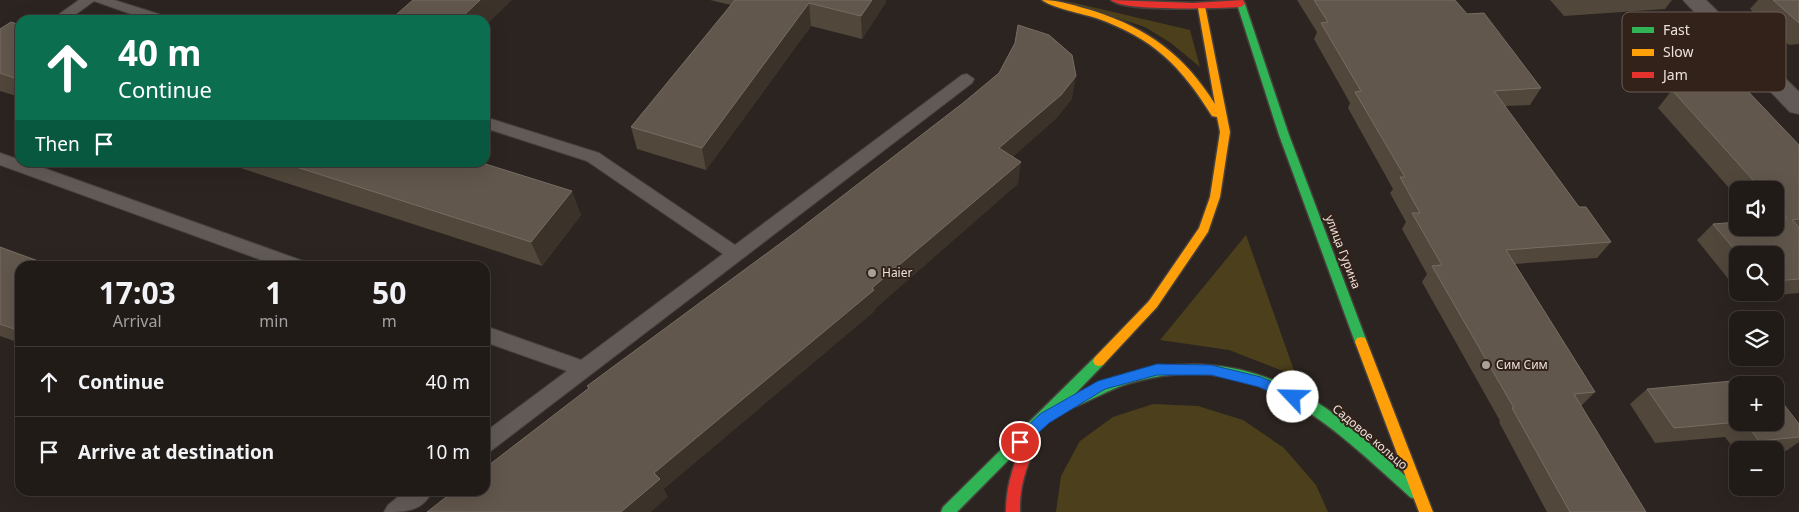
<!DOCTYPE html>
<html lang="en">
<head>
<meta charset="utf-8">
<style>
  body { margin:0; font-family:"Noto Sans",sans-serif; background:#2d2825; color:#f1f3f6; height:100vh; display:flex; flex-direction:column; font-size:19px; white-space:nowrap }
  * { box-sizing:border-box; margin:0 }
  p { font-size:16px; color:#a2a1a2 }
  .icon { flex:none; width:28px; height:28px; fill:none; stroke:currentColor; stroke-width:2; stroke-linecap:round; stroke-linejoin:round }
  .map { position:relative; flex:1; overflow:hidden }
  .drawer { position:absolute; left:15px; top:261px; width:475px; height:235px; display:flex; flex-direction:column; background:#211b18; border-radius:15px; box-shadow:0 5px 20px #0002,0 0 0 1px #3e3937 }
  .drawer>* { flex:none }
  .hud { position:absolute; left:15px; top:15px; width:475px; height:152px; border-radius:15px; box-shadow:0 5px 20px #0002,0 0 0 1px #3e3937; background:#0b6e4f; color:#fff; overflow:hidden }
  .buttons { position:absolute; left:1729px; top:181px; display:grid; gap:10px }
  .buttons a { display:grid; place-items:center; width:55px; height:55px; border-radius:10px; background:#211b18; box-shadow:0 5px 20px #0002,0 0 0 1px #3e3937; font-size:25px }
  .pin { position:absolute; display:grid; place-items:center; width:42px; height:42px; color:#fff; margin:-21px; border:2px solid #fff; border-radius:50%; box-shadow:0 1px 5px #0007 }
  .me { position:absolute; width:55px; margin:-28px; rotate:294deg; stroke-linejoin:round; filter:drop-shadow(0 0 4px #0008) }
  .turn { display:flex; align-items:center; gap:18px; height:105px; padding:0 20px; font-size:22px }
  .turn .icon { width:65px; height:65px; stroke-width:2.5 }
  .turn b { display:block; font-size:35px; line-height:42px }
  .then { display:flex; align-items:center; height:48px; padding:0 20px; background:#0003; gap:10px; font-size:19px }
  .eta { display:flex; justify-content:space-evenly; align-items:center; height:85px; text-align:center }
  .eta b { font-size:30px; font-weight:700; line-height:35px }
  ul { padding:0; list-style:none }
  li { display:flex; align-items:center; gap:15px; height:70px; padding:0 20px; border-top:1px solid #3e3937 }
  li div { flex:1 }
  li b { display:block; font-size:19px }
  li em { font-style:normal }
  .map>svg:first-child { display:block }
  .green { fill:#4b401b }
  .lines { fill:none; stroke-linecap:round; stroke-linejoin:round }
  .lane-casing { stroke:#47403c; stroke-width:2 }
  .street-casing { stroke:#47403c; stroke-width:2 }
  .fast-casing { stroke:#47403c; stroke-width:3 }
  .slow-casing { stroke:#47403c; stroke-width:3 }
  .jam-casing { stroke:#47403c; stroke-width:3 }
  .lane { fill:#625a56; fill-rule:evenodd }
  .street { fill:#625a56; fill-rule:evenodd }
  .fast { fill:#30b455; fill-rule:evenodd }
  .slow { fill:#ff9f0a; fill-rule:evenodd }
  .jam { fill:#e5322d; fill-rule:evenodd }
  .wall { fill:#51473b }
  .shaded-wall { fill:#3b3229 }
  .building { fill:#62574c; stroke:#776d63 }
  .route { fill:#1a73e8; stroke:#114b97 }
  .poi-dot { fill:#a9a09a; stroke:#32221a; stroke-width:2 }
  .labels { text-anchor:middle; stroke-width:4; stroke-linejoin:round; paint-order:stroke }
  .street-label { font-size:12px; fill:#ede2dc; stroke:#32221a }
  .poi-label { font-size:12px; fill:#ede2dc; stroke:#32221a; text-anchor:start }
  .key { fill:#32221a; stroke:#6a5c54; stroke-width:1 }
  .key-label { font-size:14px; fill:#ede2dc }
</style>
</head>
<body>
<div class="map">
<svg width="1799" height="512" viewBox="0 0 1799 512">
  <rect width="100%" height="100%" fill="#2c2420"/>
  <path class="green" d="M1062 0 1190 30 1200 67 1171 43 1145 27Z
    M1246 235 1296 376 1229 350 1160 340Z
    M1153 404 1198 406 1243 420 1284 448 1316 485 1328 512H1056L1061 476 1080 441 1113 417Z"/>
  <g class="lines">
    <g class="lane-casing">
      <path id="lane" d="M79 0H114L168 17 170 20H148L94 1 68 20H51Z
        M967 74 974 79 972 83 492 450 485 453V432L567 371 485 342V326L581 360 723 254 587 161 485 128V117L599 153 735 245 962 75Z
        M0 153 20 160V162H27L303 261 306 266H278L0 165Z
        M405 491H432C423 512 404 512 384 512L388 505Z"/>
    </g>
    <g class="street-casing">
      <path id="street" d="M1683 0H1706L1799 92V114L1790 112Z"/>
    </g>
    <g class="fast-casing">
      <path id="fast" d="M1241 1 1245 4 1289 135 1367 342 1365 346 1361 347 1357 346 1355 342 1279 135 1237 4Z
        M1099 356 1103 357 1105 361 1103 365 1072 397C1161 352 1243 352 1327 409 1360 432 1389 462 1420 489L1422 493 1420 497 1415 499 1410 497C1327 422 1254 347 1130 383 1109 389 1091 401 1071 408L1067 407 1065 403 957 512H941L943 507 1095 357Z"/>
    </g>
    <g class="slow-casing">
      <path id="slow" d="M1042 0C1060 0 1076 6 1094 11 1149 29 1184 55 1215 104L1198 8 1199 6H1205L1230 132 1220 197 1208 232 1157 307 1103 365 1099 366 1095 365 1093 361 1095 357 1149 301 1199 228 1210 197 1220 132 1217 117 1212 116C1181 66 1153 38 1096 18 1083 14 1050 7 1042 0Z
        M1361 337 1365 338 1367 342 1433 512H1419L1355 342 1357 338Z"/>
    </g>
    <g class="jam-casing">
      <path id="jam" d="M1111 0 1193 3 1243 0 1245 4 1241 7C1219 8 1125 12 1111 0Z
        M1033 432 1038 434 1039 438C1028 463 1019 484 1020 512H1006C1006 483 1015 459 1028 434Z"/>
    </g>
    <use href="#lane" class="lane"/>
    <use href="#street" class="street"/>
    <use href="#fast" class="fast"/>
    <use href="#slow" class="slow"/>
    <use href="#jam" class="jam"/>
  </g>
  <path class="wall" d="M710 0H886V2L862 39 811 26 706 170 637 149 631 127 731 5Z
    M1297 0H1455L1467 14 1541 88 1530 105 1505 106 1579 207 1611 242 1597 258 1515 264 1595 392 1581 406 1646 512H1547L1499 422 1500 421 1422 282 1427 274 1402 229 1406 222 1390 193 1393 189 1348 108 1350 103 1314 39 1317 32Z
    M1550 0H1672L1665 9 1564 16Z
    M1758 0H1799V44L1789 45 1750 9Z
    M20 25V97L0 91V29Z
    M1672 90 1799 145V293L1743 298 1738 292H1775V255H1738V291L1697 240 1713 224 1775 228V190H1738V198L1658 108Z
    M222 162H479L581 215 542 266Z
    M0 247 20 266V343L0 336Z
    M1647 389 1738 422H1775L1799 424V442L1786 451 1775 452V450H1738V454L1725 437 1655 443 1630 404Z"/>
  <path class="shaded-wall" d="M480 0H512L485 26V20H459Z
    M872 0H886V2L862 39 861 16Z
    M809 3 811 26 706 170 702 148Z
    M1076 76 1072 99 1057 118 997 171 999 148Z
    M1021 162 1018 184 875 309V311L664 489 668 497 651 512H621L654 473 872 288Z
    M572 191 581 215 542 266 531 242Z"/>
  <path class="building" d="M413 0H480L459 20H390Z
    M735 0H872L861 16 809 3 702 148 631 127Z
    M1314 0H1455L1467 14 1484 13 1541 88 1494 91 1579 207H1586L1611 242 1506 250 1595 392 1574 394 1646 512H1570L1512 408H1514L1432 266 1442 265 1412 213H1420L1400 177H1405L1355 92 1361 91 1321 23 1328 22Z
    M1773 0H1799V23Z
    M11 22 20 25V80L0 73V29Z
    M1018 25 1049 35 1072 55 1076 76 1061 95 999 148 1021 162 872 288 874 290 654 473 660 479 621 512H427L454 491H485V468L589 388 587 386 797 231 963 103 999 73 1015 43Z
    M1742 85 1799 145V219L1792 220 1799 227V279L1775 281V255H1739L1713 224 1738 222V228H1775V219L1787 218 1775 204V190H1762L1672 90Z
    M281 162H479L572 191 531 242Z
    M0 247 52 266H20V331L0 324Z
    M1764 378 1769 385H1738V422H1739L1674 428 1647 389Z
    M1775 393 1799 424V437L1759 441 1745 422H1775Z"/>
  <path class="route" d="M1157 364 1211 365 1261 377 1297 393 1299 397 1293 402 1259 387 1211 375H1157L1105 389 1049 423 1024 446H1015L1013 442 1015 438 1040 414 1098 381Z"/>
  <g class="poi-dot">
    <circle cx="872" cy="273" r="5"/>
    <circle cx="1486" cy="365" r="5"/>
  </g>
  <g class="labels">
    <g class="street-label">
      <text transform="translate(1343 252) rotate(69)" y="4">улица Гурина</text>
      <text transform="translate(1370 437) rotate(40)" y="4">Садовое кольцо</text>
    </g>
    <g class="poi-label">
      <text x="882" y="277">Haier</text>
      <text x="1496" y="369">Сим Сим</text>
    </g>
  </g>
  <rect x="1622" y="12" width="164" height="80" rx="8" class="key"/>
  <rect x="1632" y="27" width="22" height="6" fill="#30b455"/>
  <rect x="1632" y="49" width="22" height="7" fill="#ff9f0a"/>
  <rect x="1632" y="72" width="22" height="6" fill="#e5322d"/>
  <g class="key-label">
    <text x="1663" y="35">Fast</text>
    <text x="1663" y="57">Slow</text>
    <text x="1663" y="80">Jam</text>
  </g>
</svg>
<div class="buttons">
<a><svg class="icon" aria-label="sound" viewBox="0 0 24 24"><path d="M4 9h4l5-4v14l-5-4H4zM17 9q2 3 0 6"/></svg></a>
<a><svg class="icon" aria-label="search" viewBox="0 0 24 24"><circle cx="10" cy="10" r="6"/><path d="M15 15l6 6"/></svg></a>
<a><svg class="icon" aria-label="layers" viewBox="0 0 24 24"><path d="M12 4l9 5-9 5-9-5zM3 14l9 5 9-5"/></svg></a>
<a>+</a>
<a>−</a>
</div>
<div class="pin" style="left:1020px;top:442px;background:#d93025"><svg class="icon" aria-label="arrive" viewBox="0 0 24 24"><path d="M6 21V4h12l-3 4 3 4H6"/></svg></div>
<svg class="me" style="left:1293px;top:397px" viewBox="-20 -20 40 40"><circle r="19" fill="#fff"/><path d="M0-13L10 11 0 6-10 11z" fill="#1a73e8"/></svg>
<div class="hud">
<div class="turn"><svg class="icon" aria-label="ahead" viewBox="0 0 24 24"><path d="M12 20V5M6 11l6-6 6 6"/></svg><div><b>40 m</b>Continue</div></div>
<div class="then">Then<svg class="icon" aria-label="arrive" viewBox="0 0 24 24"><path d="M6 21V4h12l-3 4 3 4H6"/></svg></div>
</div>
<section class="drawer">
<div class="eta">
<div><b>17:03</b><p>Arrival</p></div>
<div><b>1</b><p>min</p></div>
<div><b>50</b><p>m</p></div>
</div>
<ul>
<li><svg class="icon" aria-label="ahead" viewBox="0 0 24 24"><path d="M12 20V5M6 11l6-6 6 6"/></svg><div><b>Continue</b></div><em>40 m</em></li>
<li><svg class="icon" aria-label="arrive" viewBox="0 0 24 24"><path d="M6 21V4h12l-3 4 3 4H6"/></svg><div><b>Arrive at destination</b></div><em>10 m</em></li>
</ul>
</section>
</div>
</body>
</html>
